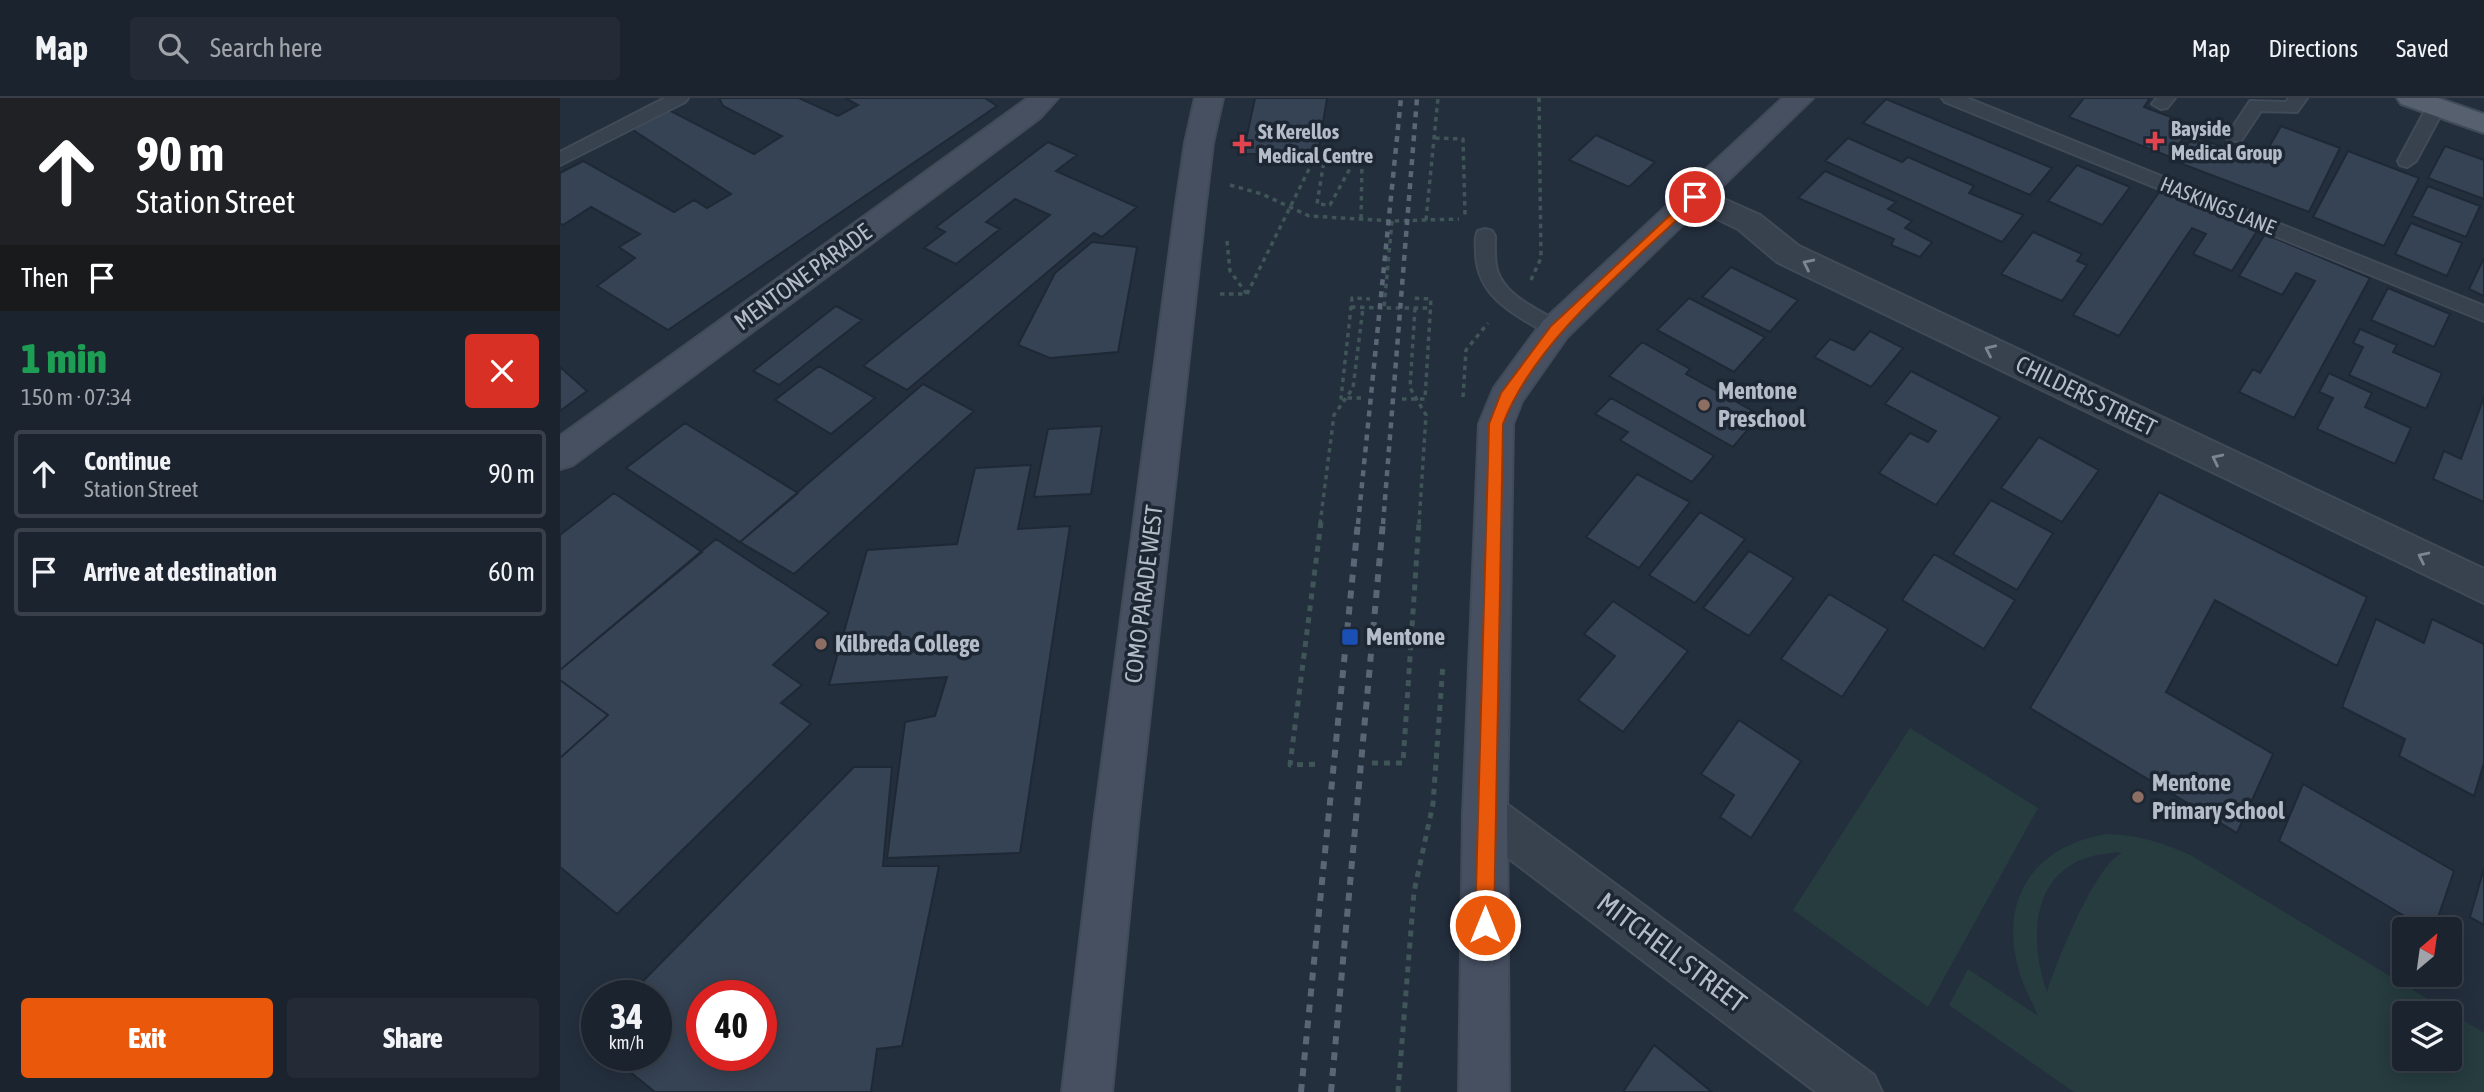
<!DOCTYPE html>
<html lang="en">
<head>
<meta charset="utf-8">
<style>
  body { margin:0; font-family:"Asap Condensed",sans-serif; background:#242b36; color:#f1f3f6; height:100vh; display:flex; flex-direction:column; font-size:26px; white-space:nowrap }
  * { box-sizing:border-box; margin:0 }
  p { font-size:23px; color:#a0a4aa }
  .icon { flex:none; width:38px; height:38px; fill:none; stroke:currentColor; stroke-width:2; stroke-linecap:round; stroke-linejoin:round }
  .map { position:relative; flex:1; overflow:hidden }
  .sheet { display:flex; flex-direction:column; background:#1b232e; width:560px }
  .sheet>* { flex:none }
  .banner { background:#202124; color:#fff; overflow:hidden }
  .needle { width:46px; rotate:29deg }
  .buttons { position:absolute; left:1832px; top:819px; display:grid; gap:14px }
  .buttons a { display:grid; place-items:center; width:70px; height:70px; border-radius:7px; background:#1b232e; box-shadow:0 4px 18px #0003,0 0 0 2px #39404a; font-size:35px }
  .speed { position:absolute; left:21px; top:882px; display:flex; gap:14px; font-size:35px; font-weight:700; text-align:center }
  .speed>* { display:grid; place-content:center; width:91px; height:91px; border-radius:50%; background:#1b232e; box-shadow:0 4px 18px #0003,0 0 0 2px #39404a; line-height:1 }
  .speed small { font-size:18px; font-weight:400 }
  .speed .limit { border:10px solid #d22; background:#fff; color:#111 }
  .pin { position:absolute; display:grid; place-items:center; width:60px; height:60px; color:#fff; margin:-30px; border:4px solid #fff; border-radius:50%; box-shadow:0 2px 7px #0007 }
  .me { position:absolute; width:77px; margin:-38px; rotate:0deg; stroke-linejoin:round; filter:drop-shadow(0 0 5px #0008) }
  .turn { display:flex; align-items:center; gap:24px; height:147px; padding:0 21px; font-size:32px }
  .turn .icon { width:91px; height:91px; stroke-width:2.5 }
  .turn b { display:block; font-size:49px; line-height:60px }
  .then { display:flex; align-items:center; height:66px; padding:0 21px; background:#0003; gap:14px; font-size:26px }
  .round { display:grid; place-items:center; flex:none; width:74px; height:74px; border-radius:7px; background:#242b36 }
  .summary { display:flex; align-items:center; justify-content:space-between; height:119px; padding:0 21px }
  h1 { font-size:42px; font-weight:800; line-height:52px; color:#1e9e55 }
  .action { display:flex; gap:14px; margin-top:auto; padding:14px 21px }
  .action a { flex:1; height:80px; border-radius:7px; background:#ea580c; color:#fff; font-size:28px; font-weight:800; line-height:80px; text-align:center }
  .action a+a { background:#242b36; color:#f1f3f6 }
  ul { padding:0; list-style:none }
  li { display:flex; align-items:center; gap:21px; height:88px; margin:0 14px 10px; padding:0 7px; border:4px solid #39404a; border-radius:7px }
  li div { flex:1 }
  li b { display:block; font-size:26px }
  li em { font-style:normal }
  header { display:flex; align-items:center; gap:42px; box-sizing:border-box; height:98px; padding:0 35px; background:#1b232e; border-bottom:2px solid #39404a }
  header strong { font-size:33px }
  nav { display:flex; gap:38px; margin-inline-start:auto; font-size:24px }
  .search { width:490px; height:63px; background:#242b36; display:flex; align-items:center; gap:18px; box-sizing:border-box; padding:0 24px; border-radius:7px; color:#a0a4aa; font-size:26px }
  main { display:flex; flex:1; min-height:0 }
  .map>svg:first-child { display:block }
  .green { fill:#263c3f; fill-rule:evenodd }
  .building { fill:#364354; stroke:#1f2835; stroke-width:2; fill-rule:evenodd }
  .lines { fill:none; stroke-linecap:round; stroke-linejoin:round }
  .lane-casing { stroke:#414a57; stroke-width:4 }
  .street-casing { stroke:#414a57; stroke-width:4 }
  .secondary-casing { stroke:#414a57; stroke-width:4 }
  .primary-casing { stroke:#414a57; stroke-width:4 }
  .path-far1 { stroke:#3f5557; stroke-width:3.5; stroke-dasharray:4.5 4.5; stroke-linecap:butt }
  .path { stroke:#3f5557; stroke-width:5; stroke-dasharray:6 6; stroke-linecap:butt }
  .lane { fill:#38414e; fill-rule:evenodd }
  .street { fill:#38414e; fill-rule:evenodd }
  .secondary { fill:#465061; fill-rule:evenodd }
  .primary { fill:#56606e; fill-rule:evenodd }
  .rail-far1 { stroke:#5a6575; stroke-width:4.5; stroke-dasharray:6 6; stroke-linecap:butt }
  .rail { stroke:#5a6575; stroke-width:6; stroke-dasharray:8 8; stroke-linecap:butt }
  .oneway { stroke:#7c8592 }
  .route { fill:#ea580c; stroke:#983908; stroke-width:2 }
  .health-dot { fill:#e0444e; stroke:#1d2633; stroke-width:2.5 }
  .education-dot { fill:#8d6e63; stroke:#1d2633; stroke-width:2.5 }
  .transit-dot { fill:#1a4fb4; stroke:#1d2633; stroke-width:2.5 }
  .labels { text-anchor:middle; stroke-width:7; stroke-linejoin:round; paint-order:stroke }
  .far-poi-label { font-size:21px; font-weight:bold; fill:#b4bcc9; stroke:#1d2633; text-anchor:start }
  .far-street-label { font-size:21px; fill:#b4bcc9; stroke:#1d2633 }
  .street-label { font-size:24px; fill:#b4bcc9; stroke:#1d2633 }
  .poi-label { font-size:24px; font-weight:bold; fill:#b4bcc9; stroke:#1d2633; text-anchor:start }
  .near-street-label { font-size:28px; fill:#b4bcc9; stroke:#1d2633 }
</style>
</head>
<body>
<header>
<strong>Map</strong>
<div class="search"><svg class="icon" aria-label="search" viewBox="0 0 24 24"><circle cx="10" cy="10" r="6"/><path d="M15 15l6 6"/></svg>Search here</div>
<nav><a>Map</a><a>Directions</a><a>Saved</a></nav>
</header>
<main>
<section class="sheet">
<div class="banner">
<div class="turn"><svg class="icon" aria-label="ahead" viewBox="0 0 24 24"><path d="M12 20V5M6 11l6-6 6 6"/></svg><div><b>90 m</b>Station Street</div></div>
<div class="then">Then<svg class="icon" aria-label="arrive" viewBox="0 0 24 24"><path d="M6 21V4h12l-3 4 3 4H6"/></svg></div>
</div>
<div class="summary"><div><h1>1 min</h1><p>150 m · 07:34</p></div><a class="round" style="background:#d93025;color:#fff"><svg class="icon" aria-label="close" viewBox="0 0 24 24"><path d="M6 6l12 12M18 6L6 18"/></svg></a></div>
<ul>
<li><svg class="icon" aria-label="ahead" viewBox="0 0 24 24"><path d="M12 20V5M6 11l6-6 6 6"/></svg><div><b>Continue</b><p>Station Street</p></div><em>90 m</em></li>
<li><svg class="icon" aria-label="arrive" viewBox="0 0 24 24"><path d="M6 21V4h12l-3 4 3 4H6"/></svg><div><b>Arrive at destination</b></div><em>60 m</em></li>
</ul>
<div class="action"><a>Exit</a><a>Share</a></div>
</section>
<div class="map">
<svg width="1924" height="994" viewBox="0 0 1924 994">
  <rect width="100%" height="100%" fill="#242f3e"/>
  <path class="green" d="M1350 630 1478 710 1368 909 1233 812Z
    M1548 736C1578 737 1605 745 1632 758L1924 935V994H1514L1389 907 1408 871 1478 918C1472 903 1463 889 1459 873 1438 800 1475 747 1548 736ZM1556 754 1562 755C1535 767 1496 865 1487 894 1470 846 1469 777 1529 759 1538 756 1548 756 1556 754ZM1844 915H1890V961H1844Z"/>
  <path class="building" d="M159 0H239L278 18 298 7 285 0H425L437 8 108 232 37 188 75 160 59 149 80 136 31 109 3 127 0 125V75L23 63 114 114 134 102 147 110 171 96 70 30 107 11 194 56 222 38 163 8Z
    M695 0H767L758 56H683Z
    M1524 0H1590L1584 9 1632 27 1610 59 1509 19Z
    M1326 1 1492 70 1470 97 1303 25Z
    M1721 28 1780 50 1749 114 1617 64 1633 38 1701 63Z
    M1036 37 1095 64 1069 89 1009 62Z
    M1288 40 1342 64 1348 59 1414 88 1409 95 1463 117 1442 144 1265 63Z
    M488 44 517 57 496 73 577 109 542 139 534 135 347 292 303 268 490 117 455 101 426 124 440 131 396 166 364 150 385 134 376 129Z
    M1885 48 1924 62V101L1868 80Z
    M1788 53 1859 80 1824 148 1753 119Z
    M1517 67 1570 89 1542 127 1488 103Z
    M1265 73 1336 104 1328 111 1352 123 1345 130 1372 144 1360 159 1331 147 1334 141 1238 100Z
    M1868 88 1920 108 1906 139 1852 118Z
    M1600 93 1697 133 1672 173 1633 156 1646 136 1632 130 1559 238 1513 217Z
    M1851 125 1902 145 1887 178 1835 156Z
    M1473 134 1522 156 1517 163 1527 167 1502 203 1441 176Z
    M1705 136 1810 180 1734 320 1679 294 1693 271 1700 275 1755 183 1736 175 1722 197 1679 178Z
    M532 144 577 149 558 254 490 260 458 247 495 175Z
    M1924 160V198L1909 191Z
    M1171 169 1238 202 1210 234 1142 199Z
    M1828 190 1890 216 1874 249 1811 222Z
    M1129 200 1205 239 1174 274 1097 232Z
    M276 208 302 222 219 287 193 273Z
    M1800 231 1837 247 1833 254 1882 275 1866 311 1789 277 1803 249 1793 245Z
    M1310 233 1343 250 1311 289 1254 259 1270 241 1294 252Z
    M1082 244 1130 271 1126 276 1200 317 1173 349 1049 278Z
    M259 268 315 300 271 336 215 302Z
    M0 269 27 293 0 313Z
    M1351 273 1440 319 1376 407 1319 375 1350 335 1368 344 1376 333 1325 306Z
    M1769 275 1812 295 1805 309 1851 330 1835 366 1757 331 1773 300 1759 294Z
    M363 286 414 313 234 476 180 444Z
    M1924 299V404L1873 381 1884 353 1901 361Z
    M1051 300 1154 358 1132 384 1060 342 1068 334 1035 316Z
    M125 325 238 395 180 444 66 370Z
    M542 328 531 396 474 399 488 331Z
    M1479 339 1539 372 1502 424 1441 390Z
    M471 367 458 431 510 428 460 755 327 760 345 624 375 618 387 579 269 587 307 452 397 446 415 370Z
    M1077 376 1130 404 1079 470 1026 439Z
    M1599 394 1807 499 1777 568 1655 502 1606 594 1713 656 1677 735 1470 610Z
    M54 395 142 454 0 572V437Z
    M1431 402 1493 435 1457 492 1393 456Z
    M1140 414 1185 441 1135 505 1089 477Z
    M156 441 269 515 213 567 242 587 221 605 251 626 57 816 0 769V660L48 617 0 582V572Z
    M1189 453 1234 480 1189 538 1143 510Z
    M1374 456 1455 502 1424 551 1342 502Z
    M1269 496 1328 531 1282 599 1221 561Z
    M1053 503 1128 553 1063 634 1018 602 1055 558 1024 536Z
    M1816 521 1864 545 1872 521 1924 546V665L1914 698 1839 658 1845 641 1782 609Z
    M0 582 48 617 0 660Z
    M1179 622 1241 663 1191 740 1160 719 1174 697 1141 676Z
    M294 669H332L323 768H379L342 948 317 951 311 994H95L49 957H96V906L102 900 83 883ZM142 898H201V957H142Z
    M1743 686 1894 773 1874 831H1866L1719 743Z
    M1924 770V827L1910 819Z
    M1094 947 1152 994H1063Z"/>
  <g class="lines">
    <g class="lane-casing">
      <path id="lane" d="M105 0H128L125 4 0 67V54Z
        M1382 0H1407L1924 208V223L1385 4Z
        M1597 0H1615L1607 10 1601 11 1592 6Z
        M1729 0H1747L1737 14 1701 13 1681 43H1669L1666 39 1690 3 1726 4Z
        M1876 4 1885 9 1856 63 1847 69 1840 67 1838 63 1867 9Z
        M925 131 932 133 935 138C935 149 934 161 937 172 945 199 980 212 1002 226L1005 231 1002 236 995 239 988 236C954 216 917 199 916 155 916 147 914 140 918 133Z"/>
    </g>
    <g class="street-casing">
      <path id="street" d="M1135 88 1200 117 1239 148 1924 471V505L1217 164 1178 131 1124 105 1120 98 1124 91Z
        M925 695 940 701 1314 977 1322 994H1256L910 731 903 716 910 701Z"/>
    </g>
    <g class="secondary-casing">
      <path id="secondary" d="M468 0H498L480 20 13 367 0 371V338Z
        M635 0H663L653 45 645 113 578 725 552 994H502L534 725 615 113 625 45Z
        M1223 0H1253L1007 239 962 303 953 326 947 716 949 994H899L903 716 919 326 934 290 983 223Z"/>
    </g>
    <g class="primary-casing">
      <path id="primary" d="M1837 0H1878L1924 16V35L1841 6Z"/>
    </g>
    <path class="path-far1" d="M875 40 903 41 905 117
      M670 87 702 96 749 118 832 123 899 121
      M866 122 878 0
      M832 123 824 210H870
      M667 143 670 173 687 196
      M971 182 981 160 979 0
      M660 196H686
      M687 196 753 63H764L757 106 770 107 793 65H802L801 122
      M791 209 824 210
      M855 210 850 290 866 317 859 426
      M903 299 906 252 928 225
      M801 300H781L792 200 810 201
      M842 301H865L871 201 850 200
      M760 426 774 317 793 290 803 210"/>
    <path class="path" d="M761 424 730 667 761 666
      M812 665H843L859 424
      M838 994 854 794 873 706 883 566"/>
    <use href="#lane" class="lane"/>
    <use href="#street" class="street"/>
    <use href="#secondary" class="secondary"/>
    <use href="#primary" class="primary"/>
    <path class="rail-far1" d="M798 426 841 0
      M823 426 857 0"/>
    <path class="rail" d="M741 994 798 424
      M771 994 823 424"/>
  </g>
  <defs><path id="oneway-chevron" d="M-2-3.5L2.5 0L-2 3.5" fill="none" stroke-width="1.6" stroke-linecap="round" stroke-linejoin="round" transform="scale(1.75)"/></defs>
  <g class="oneway">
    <use href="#oneway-chevron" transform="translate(1248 166) rotate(-154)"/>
    <use href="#oneway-chevron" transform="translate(1430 252) rotate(-155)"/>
    <use href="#oneway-chevron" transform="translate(1657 361) rotate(-154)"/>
    <use href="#oneway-chevron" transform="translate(1863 459) rotate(-154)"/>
  </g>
  <path class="route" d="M1135 94 1139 96V101C1074 164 975 241 943 326L934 827 931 834 925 837 918 834 915 827 929 326 941 295 991 228Z"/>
  <g class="health-dot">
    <path d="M1591.5 32.5h7v7h7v7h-7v7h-7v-7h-7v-7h7z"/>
    <path d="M678.5 35.5h7v7h7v7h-7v7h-7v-7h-7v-7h7z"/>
  </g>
  <g class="education-dot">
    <circle cx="1144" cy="307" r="7"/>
    <circle cx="261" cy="546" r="7"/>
    <circle cx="1578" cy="699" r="7"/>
  </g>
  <rect class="transit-dot" x="781" y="530" width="18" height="18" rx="3.5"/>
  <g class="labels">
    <g class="far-poi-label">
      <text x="1611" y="38">Bayside<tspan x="1611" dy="24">Medical Group</tspan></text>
      <text x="698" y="41">St Kerellos<tspan x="698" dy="24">Medical Centre</tspan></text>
    </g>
    <g class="far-street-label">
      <text transform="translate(1658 108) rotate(22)" y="7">HASKINGS LANE</text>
    </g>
    <g class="street-label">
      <text transform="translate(243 179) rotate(-36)" y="8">MENTONE PARADE</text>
      <text transform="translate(1526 298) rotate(26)" y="8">CHILDERS STREET</text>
      <text transform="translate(584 496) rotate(-83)" y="8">COMO PARADE WEST</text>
    </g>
    <g class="poi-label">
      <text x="1158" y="301">Mentone<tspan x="1158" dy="28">Preschool</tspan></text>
      <text x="806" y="547">Mentone</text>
      <text x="275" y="554">Kilbreda College</text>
      <text x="1592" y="693">Mentone<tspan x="1592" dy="28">Primary School</tspan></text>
    </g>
    <g class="near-street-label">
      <text transform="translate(1112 854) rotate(37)" y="10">MITCHELL STREET</text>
    </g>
  </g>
</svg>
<div class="buttons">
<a><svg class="needle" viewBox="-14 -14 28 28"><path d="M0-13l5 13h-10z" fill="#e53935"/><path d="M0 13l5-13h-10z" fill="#a0a4aa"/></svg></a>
<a><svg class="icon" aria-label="layers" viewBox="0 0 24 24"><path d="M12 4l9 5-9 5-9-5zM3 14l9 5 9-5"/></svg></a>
</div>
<div class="speed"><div>34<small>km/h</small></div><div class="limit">40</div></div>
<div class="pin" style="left:1135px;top:99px;background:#d93025"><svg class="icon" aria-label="arrive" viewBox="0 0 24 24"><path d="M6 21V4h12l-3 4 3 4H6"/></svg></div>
<svg class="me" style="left:925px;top:827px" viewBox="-20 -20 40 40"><circle r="17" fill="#ea580c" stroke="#fff" stroke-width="3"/><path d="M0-11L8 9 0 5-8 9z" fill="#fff"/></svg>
</div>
</main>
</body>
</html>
